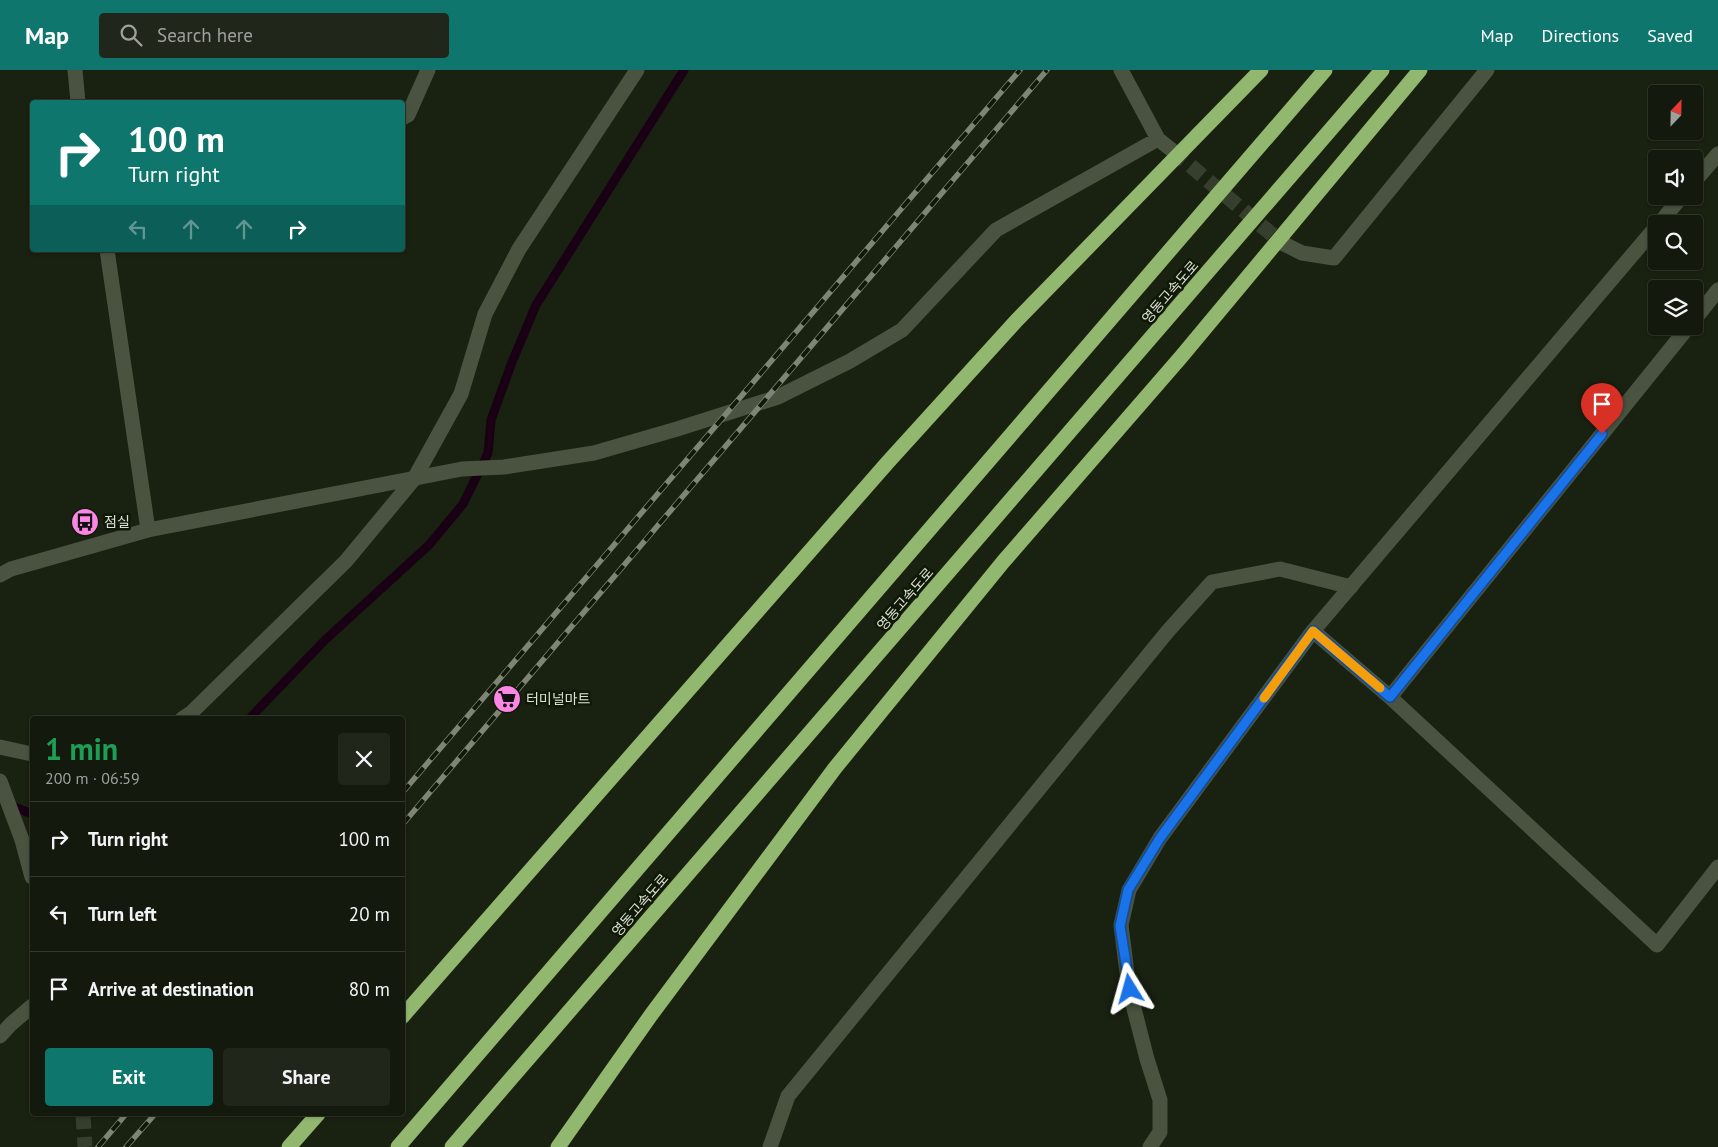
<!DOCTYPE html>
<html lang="en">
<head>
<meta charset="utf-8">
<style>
  body { margin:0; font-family:"PT Sans","Noto Sans KR",sans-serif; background:#20261a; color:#f1f3f6; height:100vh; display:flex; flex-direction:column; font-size:19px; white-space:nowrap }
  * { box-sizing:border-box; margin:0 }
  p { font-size:16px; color:#9da09d }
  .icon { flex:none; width:28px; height:28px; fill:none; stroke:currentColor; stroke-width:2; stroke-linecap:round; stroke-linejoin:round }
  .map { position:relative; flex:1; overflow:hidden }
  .details { position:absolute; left:30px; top:646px; width:375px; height:400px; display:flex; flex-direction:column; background:#13190c; border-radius:5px; box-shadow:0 1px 4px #0004,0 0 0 1px #32382d }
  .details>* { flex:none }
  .banner { position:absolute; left:30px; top:30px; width:375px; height:152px; border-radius:5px; box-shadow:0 1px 4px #0004,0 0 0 1px #32382d; background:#0f766e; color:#fff; overflow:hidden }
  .needle { width:32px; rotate:22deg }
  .buttons { position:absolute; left:1648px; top:15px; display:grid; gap:10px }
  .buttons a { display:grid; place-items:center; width:55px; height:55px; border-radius:5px; background:#13190c; box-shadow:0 1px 4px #0004,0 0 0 1px #32382d; font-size:25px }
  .pin { position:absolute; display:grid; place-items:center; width:42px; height:42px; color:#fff; margin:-51px -21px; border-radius:50% 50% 50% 0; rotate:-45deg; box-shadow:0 0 5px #0007 }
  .pin .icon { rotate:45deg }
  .me { position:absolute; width:55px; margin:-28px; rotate:352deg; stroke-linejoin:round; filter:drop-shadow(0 0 4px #0008) }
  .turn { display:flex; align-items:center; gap:18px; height:105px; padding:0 15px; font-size:22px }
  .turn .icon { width:65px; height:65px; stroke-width:2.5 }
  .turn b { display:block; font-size:35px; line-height:42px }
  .lanes { display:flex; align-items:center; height:48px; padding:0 15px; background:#0003; justify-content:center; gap:25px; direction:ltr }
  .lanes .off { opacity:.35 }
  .round { display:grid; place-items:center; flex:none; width:52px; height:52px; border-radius:5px; background:#20261a }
  .overview { display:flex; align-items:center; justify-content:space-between; height:85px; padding:0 15px }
  h1 { font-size:30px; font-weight:800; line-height:38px; color:#1e9e55 }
  .action { display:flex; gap:10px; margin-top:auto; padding:10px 15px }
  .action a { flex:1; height:58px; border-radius:5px; background:#0f766e; color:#fff; font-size:20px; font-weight:800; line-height:58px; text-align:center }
  .action a+a { background:#20261a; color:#f1f3f6 }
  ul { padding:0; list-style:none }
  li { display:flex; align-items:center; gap:15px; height:75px; padding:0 15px; border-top:1px solid #32382d }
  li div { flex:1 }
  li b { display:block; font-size:19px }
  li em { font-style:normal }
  header { display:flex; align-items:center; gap:30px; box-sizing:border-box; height:70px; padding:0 25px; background:#0f766e; color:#fff }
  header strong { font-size:24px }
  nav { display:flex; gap:28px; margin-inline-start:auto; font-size:18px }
  .search { width:350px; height:45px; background:#20261a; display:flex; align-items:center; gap:12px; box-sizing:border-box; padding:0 18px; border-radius:5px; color:#9da09d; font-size:19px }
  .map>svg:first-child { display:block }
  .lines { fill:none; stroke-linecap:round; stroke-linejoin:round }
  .stream { stroke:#190014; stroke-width:9 }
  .minor-tunnel { stroke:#363e2e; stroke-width:15; stroke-dasharray:15 8; stroke-linecap:butt }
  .minor { stroke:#495340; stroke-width:15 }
  .highway { stroke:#92b76f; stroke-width:15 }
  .rail-casing { stroke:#7e8577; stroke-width:5.5 }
  .rail { stroke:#101807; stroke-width:4; stroke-dasharray:11; stroke-linecap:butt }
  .route-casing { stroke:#114b97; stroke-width:12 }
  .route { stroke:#1a73e8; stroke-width:9 }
  .slow { stroke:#f59e0b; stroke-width:9 }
  .labels { text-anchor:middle; stroke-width:5; stroke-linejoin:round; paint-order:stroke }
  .street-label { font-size:14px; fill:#dae0d5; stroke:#101807 }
  .poi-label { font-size:14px; fill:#dae0d5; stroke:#101807; text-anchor:start }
</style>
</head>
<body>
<header>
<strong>Map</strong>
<div class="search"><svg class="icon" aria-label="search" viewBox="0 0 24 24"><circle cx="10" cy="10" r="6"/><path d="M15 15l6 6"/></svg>Search here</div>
<nav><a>Map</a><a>Directions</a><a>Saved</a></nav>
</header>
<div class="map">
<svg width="1718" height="1077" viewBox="0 0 1718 1077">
  <rect width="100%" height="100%" fill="#192110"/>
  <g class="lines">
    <path class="stream" d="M249 649 325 570 429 475 463 434 488 383 491 350 512 292 536 235 684 0
      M7 734 32 744"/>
    <path class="minor-tunnel" d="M1173 81 1282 173
      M83 1044 85 1077"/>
    <path class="minor" d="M75 0 78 32
      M1121 0 1158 69
      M402 48 408 45 428 0
      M1694 112 1718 84
      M1659 154 1682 126
      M1282 173 1302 183 1334 188 1487 0
      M107 180 148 460
      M1694 250 1718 220
      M0 505 11 499 148 460 462 399 504 397 594 383 677 359 778 327 850 291 902 260 996 160 1158 69 1173 81
      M1313 561 1390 627 1657 875 1718 797
      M1390 627 1689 256
      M182 649 191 643 346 491 414 409 461 324 485 244 519 179 637 0
      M0 677 32 684
      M0 711 22 770 32 807
      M0 966 11 954 32 936
      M770 1077 788 1026 1168 561 1212 512 1280 499 1351 517
      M1150 1077 1160 1062V1030L1147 989 1129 919 1121 855 1129 820 1160 768 1313 561 1656 157"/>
    <path class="highway" d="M402 947 888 392 1017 250 1261 0
      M289 1077 318 1044
      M398 1077 1325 0
      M452 1077 1382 0
      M558 1077 651 945 835 698 1003 492 1181 287 1420 0"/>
    <g class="rail-casing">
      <path id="rail" d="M402 723 1020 0
        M402 755 1047 0
        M98 1077 126 1044
        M126 1077 155 1044"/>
    </g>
    <use href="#rail" class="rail"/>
  </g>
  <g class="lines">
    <g class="route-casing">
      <path id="route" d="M1130 919 1120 856 1128 820 1160 768 1313 561 1390 627 1602 364"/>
    </g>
    <use href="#route" class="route"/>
    <path class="slow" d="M1264 628 1313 561 1380 618"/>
  </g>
  <defs>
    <g id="bus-disc" transform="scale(1.4375)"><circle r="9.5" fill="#fc86e4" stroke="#101807"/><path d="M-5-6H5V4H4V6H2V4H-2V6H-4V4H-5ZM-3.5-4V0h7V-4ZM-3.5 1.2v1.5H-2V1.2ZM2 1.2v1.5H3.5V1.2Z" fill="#111"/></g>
    <g id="supermarket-disc" transform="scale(1.4375)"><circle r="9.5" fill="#fc86e4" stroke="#101807"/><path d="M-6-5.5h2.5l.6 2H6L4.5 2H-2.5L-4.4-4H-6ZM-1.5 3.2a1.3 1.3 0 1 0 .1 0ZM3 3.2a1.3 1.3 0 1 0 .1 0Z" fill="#111"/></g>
  </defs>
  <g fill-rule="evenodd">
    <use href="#bus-disc" x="85" y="452"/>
    <use href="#supermarket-disc" x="507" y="629"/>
  </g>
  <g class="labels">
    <g class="street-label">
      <text transform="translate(1170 222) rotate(-49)" y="5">영동고속도로</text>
      <text transform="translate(905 529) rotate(-49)" y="5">영동고속도로</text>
      <text transform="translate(640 835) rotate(-49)" y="5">영동고속도로</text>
    </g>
    <g class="poi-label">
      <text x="104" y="457">점실</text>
      <text x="526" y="634">터미널마트</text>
    </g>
  </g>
</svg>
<div class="buttons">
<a><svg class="needle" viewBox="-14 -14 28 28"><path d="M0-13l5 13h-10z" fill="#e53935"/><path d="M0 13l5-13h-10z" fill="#9da09d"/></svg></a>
<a><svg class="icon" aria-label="sound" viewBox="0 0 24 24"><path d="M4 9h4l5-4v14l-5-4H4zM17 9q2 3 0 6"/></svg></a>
<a><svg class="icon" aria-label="search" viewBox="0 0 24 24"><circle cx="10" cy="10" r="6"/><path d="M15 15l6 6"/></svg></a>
<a><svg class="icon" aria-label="layers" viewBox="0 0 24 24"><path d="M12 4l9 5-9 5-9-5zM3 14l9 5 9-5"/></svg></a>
</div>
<div class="pin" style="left:1602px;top:364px;background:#d93025"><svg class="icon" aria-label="arrive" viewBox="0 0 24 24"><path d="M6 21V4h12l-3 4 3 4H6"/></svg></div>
<svg class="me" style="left:1130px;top:919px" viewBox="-20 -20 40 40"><path d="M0-17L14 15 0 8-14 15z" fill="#1a73e8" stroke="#fff" stroke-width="4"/></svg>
<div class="banner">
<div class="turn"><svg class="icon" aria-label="right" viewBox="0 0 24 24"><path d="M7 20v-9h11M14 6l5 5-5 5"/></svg><div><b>100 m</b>Turn right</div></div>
<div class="lanes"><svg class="icon off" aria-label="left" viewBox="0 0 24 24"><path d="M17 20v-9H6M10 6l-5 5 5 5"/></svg><svg class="icon off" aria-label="ahead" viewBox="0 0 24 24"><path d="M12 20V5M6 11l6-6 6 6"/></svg><svg class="icon off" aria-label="ahead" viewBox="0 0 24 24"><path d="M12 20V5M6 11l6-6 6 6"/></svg><svg class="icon" aria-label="right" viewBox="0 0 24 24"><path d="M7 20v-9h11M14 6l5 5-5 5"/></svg></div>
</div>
<section class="details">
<div class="overview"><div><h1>1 min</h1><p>200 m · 06:59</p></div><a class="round"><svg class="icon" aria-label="close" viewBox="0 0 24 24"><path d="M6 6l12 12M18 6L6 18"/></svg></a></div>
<ul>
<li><svg class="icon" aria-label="right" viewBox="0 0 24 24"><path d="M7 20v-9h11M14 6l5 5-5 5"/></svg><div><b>Turn right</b></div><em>100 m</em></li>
<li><svg class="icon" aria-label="left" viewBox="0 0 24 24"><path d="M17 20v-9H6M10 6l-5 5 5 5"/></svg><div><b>Turn left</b></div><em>20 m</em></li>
<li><svg class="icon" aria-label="arrive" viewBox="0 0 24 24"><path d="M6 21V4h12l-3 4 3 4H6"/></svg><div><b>Arrive at destination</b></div><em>80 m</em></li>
</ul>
<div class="action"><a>Exit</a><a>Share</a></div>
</section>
</div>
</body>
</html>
